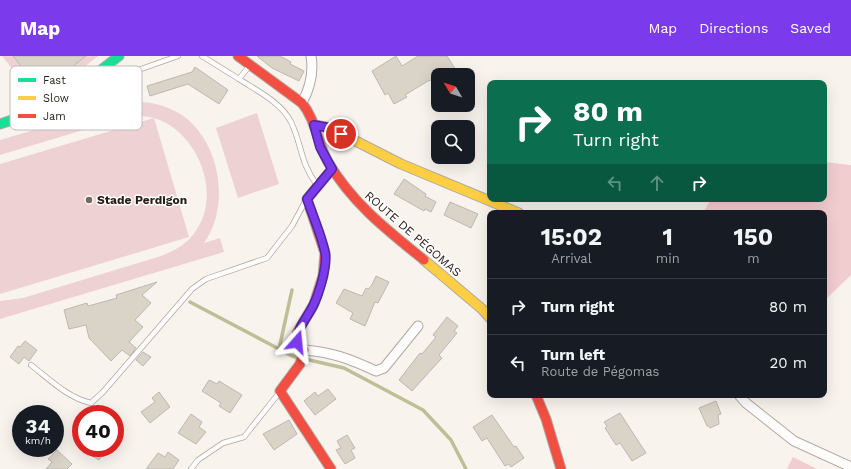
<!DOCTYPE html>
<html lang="en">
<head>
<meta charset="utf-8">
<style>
  body { margin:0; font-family:"Work Sans",sans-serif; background:#242831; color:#f1f3f6; height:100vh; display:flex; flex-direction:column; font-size:15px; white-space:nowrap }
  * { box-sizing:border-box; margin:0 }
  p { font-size:13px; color:#9ea1a6 }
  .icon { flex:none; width:22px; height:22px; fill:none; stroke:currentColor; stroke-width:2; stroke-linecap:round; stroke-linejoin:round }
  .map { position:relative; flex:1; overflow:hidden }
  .sheet { position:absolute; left:487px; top:154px; width:340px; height:188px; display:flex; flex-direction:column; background:#171b24; border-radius:8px; box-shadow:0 4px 16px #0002 }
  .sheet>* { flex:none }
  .hud { position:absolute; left:487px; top:24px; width:340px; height:122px; border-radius:8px; box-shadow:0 4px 16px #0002; background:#0b6e4f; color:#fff; overflow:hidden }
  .needle { width:26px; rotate:309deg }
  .tools { position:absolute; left:431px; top:12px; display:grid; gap:8px }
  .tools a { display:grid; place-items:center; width:44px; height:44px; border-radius:8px; background:#171b24; box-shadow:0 4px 16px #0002; font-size:20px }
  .speed { position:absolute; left:12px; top:349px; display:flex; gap:8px; font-size:20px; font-weight:700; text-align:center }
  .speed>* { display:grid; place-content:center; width:52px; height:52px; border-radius:50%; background:#171b24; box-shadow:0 4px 16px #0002; line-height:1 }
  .speed small { font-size:10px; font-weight:400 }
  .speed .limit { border:6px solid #d22; background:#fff; color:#111 }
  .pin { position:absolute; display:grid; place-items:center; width:34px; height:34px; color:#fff; margin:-17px; border:2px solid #fff; border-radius:50%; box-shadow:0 1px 4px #0007 }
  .me { position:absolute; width:44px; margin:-22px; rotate:18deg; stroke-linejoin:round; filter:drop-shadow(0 0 3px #0008) }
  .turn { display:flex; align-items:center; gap:14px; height:84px; padding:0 20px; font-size:18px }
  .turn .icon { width:52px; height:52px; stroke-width:2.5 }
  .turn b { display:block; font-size:28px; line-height:34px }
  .lanes { display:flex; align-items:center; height:38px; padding:0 20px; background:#0003; justify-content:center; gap:20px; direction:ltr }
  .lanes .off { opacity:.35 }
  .eta { display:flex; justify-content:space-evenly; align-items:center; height:68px; text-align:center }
  .eta b { font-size:24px; font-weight:700; line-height:28px }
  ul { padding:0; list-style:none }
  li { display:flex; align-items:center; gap:12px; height:56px; padding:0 20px; border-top:1px solid #363941 }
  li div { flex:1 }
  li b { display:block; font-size:15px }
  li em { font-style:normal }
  header { display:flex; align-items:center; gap:24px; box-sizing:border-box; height:56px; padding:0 20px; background:#7c3aed; color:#fff }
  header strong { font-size:19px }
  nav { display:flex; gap:22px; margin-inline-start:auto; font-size:14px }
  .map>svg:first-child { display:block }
  .green { fill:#eed1d2 }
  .forest { fill:#f2cdd0 }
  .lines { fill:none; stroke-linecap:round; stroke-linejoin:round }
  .stream { stroke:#bebe97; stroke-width:3.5 }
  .building { fill:#dad3c7; stroke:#bdb8b0 }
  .lane-casing { stroke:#b0a9a3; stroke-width:6 }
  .street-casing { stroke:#b0a9a3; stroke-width:11 }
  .fast-casing { stroke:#b0a9a3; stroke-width:11 }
  .slow-casing { stroke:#b0a9a3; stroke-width:11 }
  .jam-casing { stroke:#b0a9a3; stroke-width:11 }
  .lane { stroke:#fefdfc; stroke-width:4.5 }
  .street { stroke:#fefdfc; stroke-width:9 }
  .fast { stroke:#16e098; stroke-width:9 }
  .slow { stroke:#ffcf43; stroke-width:9 }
  .jam { stroke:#f24e42; stroke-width:9 }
  .route-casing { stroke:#51269a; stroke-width:10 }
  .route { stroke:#7c3aed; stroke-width:7 }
  .poi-dot { fill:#726962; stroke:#fff; stroke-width:1.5 }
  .labels { text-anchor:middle; stroke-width:3; stroke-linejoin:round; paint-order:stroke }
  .poi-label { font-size:12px; font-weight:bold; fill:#291e16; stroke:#fff; text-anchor:start }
  .street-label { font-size:12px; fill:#291e16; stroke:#fff }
  .key { fill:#fff; stroke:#bfbcb9; stroke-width:1 }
  .key-label { font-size:11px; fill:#291e16 }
</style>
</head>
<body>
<header>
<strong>Map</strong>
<nav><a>Map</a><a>Directions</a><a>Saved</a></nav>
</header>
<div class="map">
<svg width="851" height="413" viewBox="0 0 851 413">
  <rect width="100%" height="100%" fill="#f9f3ee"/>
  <path class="green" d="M2 0H98L54 35 38 45Z
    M129 46C149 45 169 49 186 62 221 90 230 151 204 187L220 182 224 196 0 263V245L23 242 161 200C176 194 189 187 197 173 222 135 196 74 154 62L189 181 0 238V108L154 62 143 60 120 63 0 99V84Z
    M257 57 279 128 238 142 216 72Z"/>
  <path class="forest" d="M824 106 851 109V219L824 245V157H703L711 143H824Z
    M793 401 817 413H787Z"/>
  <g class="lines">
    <path class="stream" d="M292 234 279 293 292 300 344 312 423 354 451 384 466 413
      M190 246 279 293"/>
  </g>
  <path class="building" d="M13 0H86L41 35Z
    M257 0H280L291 6 290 8 304 15 299 25 272 12Z
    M396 0 402 10 418 0H447L459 19H438V35L432 24 428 25 405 39 407 41 394 48 388 37 385 39 372 15Z
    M195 11 228 34 219 48 188 28 150 40 147 30 192 16Z
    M404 123 426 138 425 140 436 146 431 156 425 153 424 155 394 138Z
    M450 146 478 158 471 172 444 159Z
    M376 220 389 226 378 247 375 246 365 270 350 263 353 257 336 247 344 233 362 240 366 232 368 233 372 229Z
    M157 226 142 239 151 247 135 264 143 271 129 286 136 292 130 300 122 294 111 305 89 282 86 269 69 273 64 254 87 247 88 250 117 242 116 239Z
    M447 261 458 270 454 275 457 277 439 299 442 302 412 335 399 324 420 297 422 298 436 281 433 279Z
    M25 285 37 294 29 305 24 301 19 308 10 301 18 290 20 291Z
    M143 296 151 301 143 310 136 304Z
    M209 324 217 328 219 325 242 339 230 357 219 350 221 347 202 335Z
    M328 333 336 343 315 359 304 345 315 336 318 340Z
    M159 336 170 351 150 367 141 356 155 346 152 342Z
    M716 345 721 358 718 359 719 368 710 372 709 370H707L699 352Z
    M620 357 646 397 632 405 620 387 616 389 605 372 607 370 604 366Z
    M191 358 202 366 199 371 206 376 196 388 178 377Z
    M492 359 514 391 516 390 524 402 511 411 509 408 505 410 487 382 482 385 473 371Z
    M289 364 297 378 274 394 263 378Z
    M347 379 355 392 351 394 355 402 345 408 336 394 341 392 337 385Z
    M79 392H107L99 404Z
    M57 394 72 408 67 413H46L52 406 48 403Z
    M168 396 179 404 173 413H146L158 397 165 401Z"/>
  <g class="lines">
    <g class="lane-casing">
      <path id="lane" d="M202 0 239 23 250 9
        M96 21 113 23 178 0
        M239 23C257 35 281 46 291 66 302 88 300 107 317 129
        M31 309C49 323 68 342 91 347L103 336 192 233 206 223 267 202 292 170 305 146
        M191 413 198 404 223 387 244 381 279 337"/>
    </g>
    <g class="street-casing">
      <path id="street" d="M302 47C310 32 314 17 311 0
        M304 294C332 296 350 303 376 315L384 312 418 270
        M739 339 746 347 794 385 851 411"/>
    </g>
    <g class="fast-casing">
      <path id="fast" d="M0 68 45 53 65 42 119 0"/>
    </g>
    <g class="slow-casing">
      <path id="slow" d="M315 69 330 72 401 108 519 157
        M424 204 482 253 490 262"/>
    </g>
    <g class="jam-casing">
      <path id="jam" d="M238 0 302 47C316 64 317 87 328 106 353 148 387 174 424 204
        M536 339 546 363 561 413
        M331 413 280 335 300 308 304 294 297 286V277L314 248 323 220 325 197 307 143 332 113"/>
    </g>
    <use href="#lane" class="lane"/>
    <use href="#street" class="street"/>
    <use href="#fast" class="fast"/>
    <use href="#slow" class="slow"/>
    <use href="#jam" class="jam"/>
  </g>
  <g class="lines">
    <g class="route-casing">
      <path id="route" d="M297 286C297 272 307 262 313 250 319 238 328 209 325 196 321 178 313 160 307 143L332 113 320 91 314 69 330 72 341 78"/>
    </g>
    <use href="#route" class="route"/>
  </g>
  <circle class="poi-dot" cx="89" cy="144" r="4"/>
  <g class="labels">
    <g class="poi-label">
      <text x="97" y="148">Stade Perdigon</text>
    </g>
    <g class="street-label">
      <text transform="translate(413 178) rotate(41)" y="4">ROUTE DE PÉGOMAS</text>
    </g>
  </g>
  <rect x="10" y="10" width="132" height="64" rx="6" class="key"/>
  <rect x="18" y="22" width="18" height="4" fill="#16e098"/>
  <rect x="18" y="40" width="18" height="4" fill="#ffcf43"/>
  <rect x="18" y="58" width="18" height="4" fill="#f24e42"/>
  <g class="key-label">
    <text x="43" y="28">Fast</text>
    <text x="43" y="46">Slow</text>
    <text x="43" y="64">Jam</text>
  </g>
</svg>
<div class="tools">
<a><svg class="needle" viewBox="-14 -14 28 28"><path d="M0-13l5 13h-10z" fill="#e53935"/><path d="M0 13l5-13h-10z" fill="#9ea1a6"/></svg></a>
<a><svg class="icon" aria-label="search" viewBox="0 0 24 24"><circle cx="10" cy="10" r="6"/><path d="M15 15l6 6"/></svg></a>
</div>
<div class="speed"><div>34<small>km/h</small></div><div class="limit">40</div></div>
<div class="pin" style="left:341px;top:78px;background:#d93025"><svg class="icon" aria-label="arrive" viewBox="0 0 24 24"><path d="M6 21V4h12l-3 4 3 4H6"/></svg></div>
<svg class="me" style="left:297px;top:286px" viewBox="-20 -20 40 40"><path d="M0-17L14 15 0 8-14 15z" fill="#7c3aed" stroke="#fff" stroke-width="4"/></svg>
<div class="hud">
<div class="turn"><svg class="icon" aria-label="right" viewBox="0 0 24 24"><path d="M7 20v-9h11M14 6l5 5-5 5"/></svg><div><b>80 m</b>Turn right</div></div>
<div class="lanes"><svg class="icon off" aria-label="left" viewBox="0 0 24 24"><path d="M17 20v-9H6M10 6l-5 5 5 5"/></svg><svg class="icon off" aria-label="ahead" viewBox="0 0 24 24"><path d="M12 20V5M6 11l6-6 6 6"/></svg><svg class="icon" aria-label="right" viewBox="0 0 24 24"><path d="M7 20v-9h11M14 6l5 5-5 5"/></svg></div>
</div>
<section class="sheet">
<div class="eta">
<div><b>15:02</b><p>Arrival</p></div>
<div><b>1</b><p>min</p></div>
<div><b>150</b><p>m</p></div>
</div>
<ul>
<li><svg class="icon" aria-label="right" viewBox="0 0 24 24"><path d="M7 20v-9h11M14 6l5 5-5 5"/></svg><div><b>Turn right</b></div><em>80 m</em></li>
<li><svg class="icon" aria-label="left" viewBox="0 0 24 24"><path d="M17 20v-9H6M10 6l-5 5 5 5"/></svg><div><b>Turn left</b><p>Route de Pégomas</p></div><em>20 m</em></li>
</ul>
</section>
</div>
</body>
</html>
